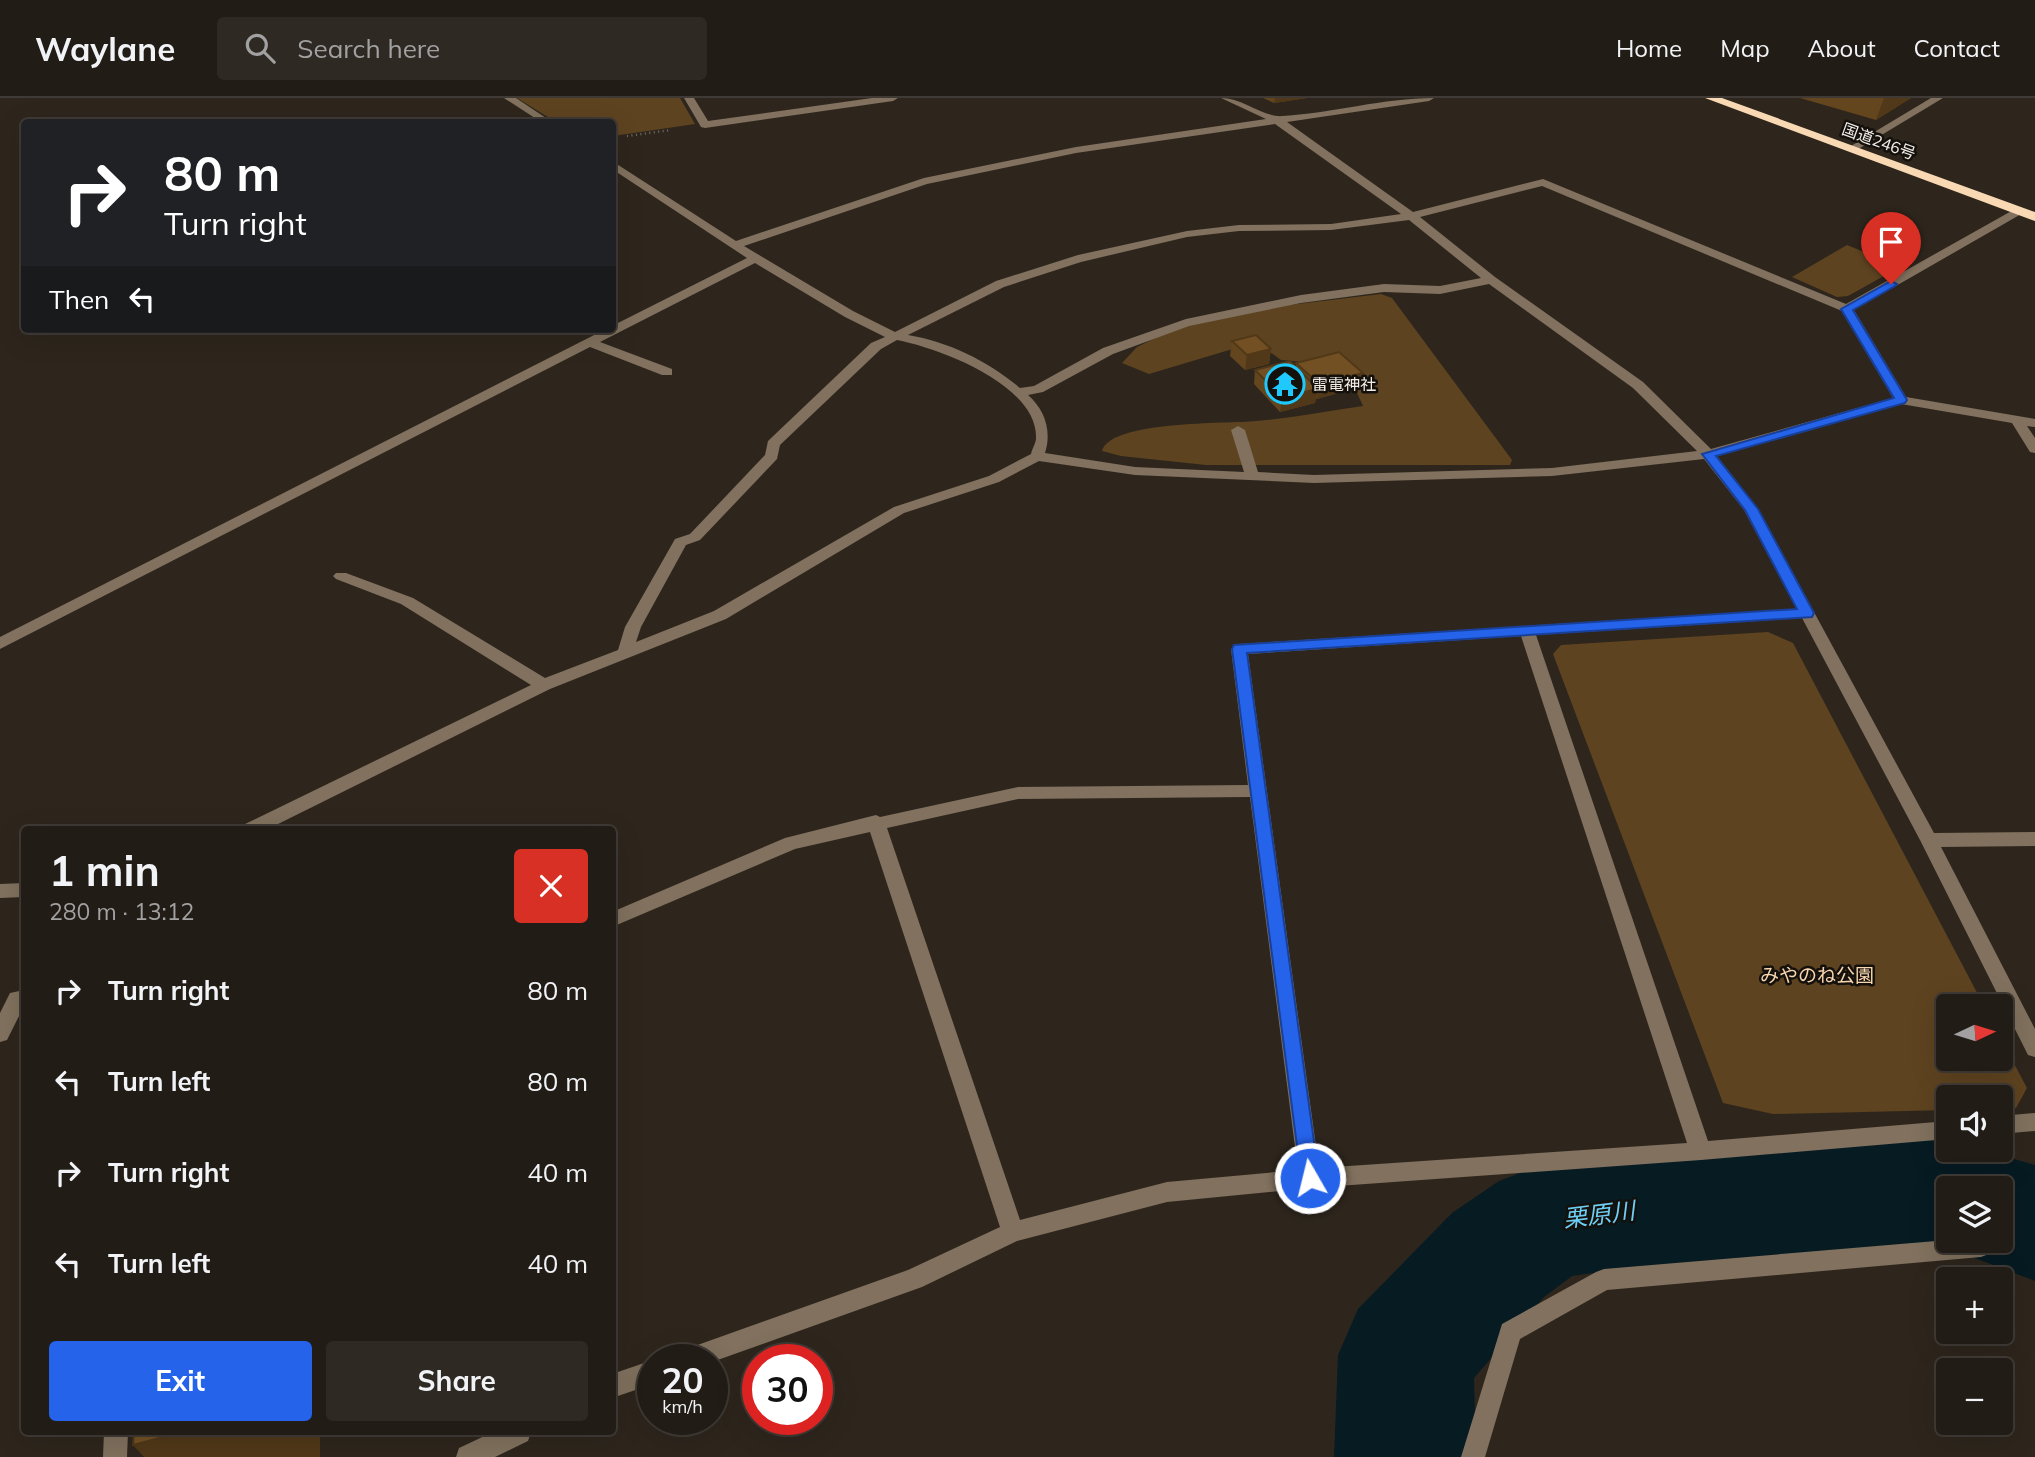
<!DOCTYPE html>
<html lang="en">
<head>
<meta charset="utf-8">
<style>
  body { margin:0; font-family:Mulish,"Noto Sans JP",sans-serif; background:#2e2923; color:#f1f3f6; height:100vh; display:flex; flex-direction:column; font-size:26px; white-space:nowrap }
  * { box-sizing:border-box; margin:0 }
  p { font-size:23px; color:#a2a1a1 }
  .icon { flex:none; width:38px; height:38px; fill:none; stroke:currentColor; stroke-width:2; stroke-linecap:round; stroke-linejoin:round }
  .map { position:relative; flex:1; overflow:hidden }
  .side { position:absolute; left:21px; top:728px; width:595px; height:609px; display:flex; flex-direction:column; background:#221c16; border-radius:7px; box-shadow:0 7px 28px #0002,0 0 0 2px #3f3a35 }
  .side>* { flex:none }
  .top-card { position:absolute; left:21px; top:21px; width:595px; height:214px; border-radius:7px; box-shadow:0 7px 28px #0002,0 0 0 2px #3f3a35; background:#202124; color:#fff; overflow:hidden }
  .needle { width:46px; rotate:86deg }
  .tools { position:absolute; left:1936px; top:896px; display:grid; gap:14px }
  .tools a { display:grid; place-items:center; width:77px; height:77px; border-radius:7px; background:#221c16; box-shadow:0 7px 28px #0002,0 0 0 2px #3f3a35; font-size:35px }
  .speed { position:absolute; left:637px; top:1246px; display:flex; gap:14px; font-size:35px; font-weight:700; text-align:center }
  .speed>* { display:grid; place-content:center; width:91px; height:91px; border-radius:50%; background:#221c16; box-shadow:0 7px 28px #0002,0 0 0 2px #3f3a35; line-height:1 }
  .speed small { font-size:18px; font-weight:400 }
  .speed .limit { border:10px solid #d22; background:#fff; color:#111 }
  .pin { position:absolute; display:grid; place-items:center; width:60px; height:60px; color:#fff; margin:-72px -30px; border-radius:50% 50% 50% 0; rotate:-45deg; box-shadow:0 0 7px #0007 }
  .pin .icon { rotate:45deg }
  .me { position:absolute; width:77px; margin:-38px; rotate:352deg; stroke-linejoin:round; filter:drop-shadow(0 0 5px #0008) }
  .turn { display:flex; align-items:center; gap:24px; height:147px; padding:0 28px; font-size:32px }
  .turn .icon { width:91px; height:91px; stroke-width:2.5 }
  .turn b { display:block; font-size:49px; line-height:60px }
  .then { display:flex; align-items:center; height:66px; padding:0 28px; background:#0003; gap:14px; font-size:26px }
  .round { display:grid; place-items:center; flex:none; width:74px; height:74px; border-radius:7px; background:#2e2923 }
  .summary { display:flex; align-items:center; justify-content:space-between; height:119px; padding:0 28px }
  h1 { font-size:42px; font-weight:700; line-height:52px }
  .action { display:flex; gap:14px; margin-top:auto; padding:14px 28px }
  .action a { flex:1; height:80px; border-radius:7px; background:#2563eb; color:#fff; font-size:28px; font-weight:700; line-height:80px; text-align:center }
  .action a+a { background:#2e2923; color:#f1f3f6 }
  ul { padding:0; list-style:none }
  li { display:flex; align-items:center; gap:21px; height:91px; padding:0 28px }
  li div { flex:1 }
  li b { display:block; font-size:26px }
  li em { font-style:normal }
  header { display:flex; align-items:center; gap:42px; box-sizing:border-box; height:98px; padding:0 35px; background:#221c16; border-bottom:2px solid #3f3a35 }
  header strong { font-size:33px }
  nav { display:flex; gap:38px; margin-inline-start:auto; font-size:24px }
  .search { width:490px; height:63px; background:#2e2923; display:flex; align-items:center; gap:18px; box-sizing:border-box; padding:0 24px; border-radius:7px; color:#a2a1a1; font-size:26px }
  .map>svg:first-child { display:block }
  .green { fill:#5e4320 }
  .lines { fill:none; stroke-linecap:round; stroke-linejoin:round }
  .river { fill:#071b23; fill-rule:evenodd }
  .path { stroke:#726b63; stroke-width:2.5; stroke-dasharray:1 3.5; stroke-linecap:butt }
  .minor { fill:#81715e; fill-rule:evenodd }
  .highway { fill:#f9d9b3; fill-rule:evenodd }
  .wall { fill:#63451e }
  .shaded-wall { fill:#503818 }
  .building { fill:#735023; stroke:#503818; stroke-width:2 }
  .route { fill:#2563eb; stroke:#184099; stroke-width:2 }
  .labels { text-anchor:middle; stroke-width:5; stroke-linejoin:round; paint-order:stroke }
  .far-street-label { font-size:16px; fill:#f2ede7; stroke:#14100c }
  .far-poi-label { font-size:16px; fill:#f2ede7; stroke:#14100c; text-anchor:start }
  .park-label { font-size:19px; fill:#f8d6af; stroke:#14100c }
  .near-water-label { font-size:24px; font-style:italic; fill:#6ecff5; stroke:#14100c }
</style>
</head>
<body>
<header>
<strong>Waylane</strong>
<div class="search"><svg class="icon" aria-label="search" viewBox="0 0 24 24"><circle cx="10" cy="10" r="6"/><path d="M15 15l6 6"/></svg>Search here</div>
<nav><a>Home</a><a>Map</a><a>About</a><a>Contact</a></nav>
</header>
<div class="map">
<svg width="2035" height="1359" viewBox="0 0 2035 1359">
  <rect width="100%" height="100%" fill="#2e261d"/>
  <path class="green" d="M517 0H680L695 26 613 38 612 24H556Z
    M1847 147 1900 169 1848 198 1837 199 1792 179Z
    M1381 196 1392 200 1512 362 1510 367H1206L1121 358 1102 353C1111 322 1227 326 1256 323 1292 320 1327 313 1363 308L1344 267 1281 262 1256 244 1149 276 1122 265 1137 249 1178 229 1264 210Z
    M1768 534 1793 545 1984 908H1948V961H2000V939L2027 990 2016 1010 2000 1011V999H1948V1012L1773 1016 1723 1005 1553 556 1561 547Z"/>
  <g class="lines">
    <path class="river" d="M1935 1037 1948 1042V1052H1975L1993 1060 2000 1057 2035 1067V1183L1954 1152 1948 1154 1934 1149 1635 1169 1572 1178 1544 1199 1474 1280 1476 1359H1334L1338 1257 1358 1211 1452 1115 1499 1083 1544 1066 1635 1055ZM1948 1090H2000V1143H1948Z"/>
    <path class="path" d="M627 38 671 32"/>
    <path class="minor" d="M504 0H516L552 24H541Z
      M684 0H694L708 23 872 0H898L893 3 705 30 701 29Z
      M1221 0C1243 0 1264 20 1283 18 1333 15 1383 0 1434 0L1429 3 1287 24 1413 114 1543 81 1846 206 2015 111H2023V115L1854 212 1906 299 2035 321V329L2027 328 2035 340V355L2030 354 2012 325 1901 306 1717 358 1758 411 1934 735 2035 734V748L1941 749 2035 931V959L2028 957 1920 742 1802 520 1536 537 1708 1043 1948 1023V1041L1701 1062 1310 1090 1167 1104 1017 1143 922 1189 712 1264V1262H674L678 1254 908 1172 1000 1129 870 734 795 751 612 829V814L785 740 876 717 880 719 1018 689 1248 687 1231 551 1239 546 1797 511 1744 412 1704 361 1552 378 1314 385 1135 377 1039 363 999 384 904 415 726 521 550 591 266 732H240L243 727 531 587 401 506 336 481 333 478 336 475H346L413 500 545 580 618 552 625 529 675 441 690 436 765 357 768 343 871 245 885 239 845 219 755 165 600 244 672 271V277H662L590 249 0 551V539L606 231H612V228L747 160 612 71V63L736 143 924 80 1076 49 1266 21ZM1275 26 1401 116 1331 126 1239 127 1187 133 1078 157 996 183 895 234 853 213 744 148 927 86 1076 55ZM1542 88 1842 213 1893 300 1711 351 1643 284 1495 179 1420 119ZM1409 122 1481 180 1440 188 1384 186 1301 197 1186 221 1103 250 1034 288 1020 290C988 263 949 244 908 237L1004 189 1081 164 1187 139 1239 133 1331 132ZM1489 186 1633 290 1697 353 1552 370 1314 377 1258 374 1245 332 1238 328 1231 332 1244 374 1135 369 1045 355C1052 333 1045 312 1028 297L1043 294 1113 256 1189 228 1301 205 1384 194 1440 196ZM897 242C939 250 1038 287 1036 340 1036 345 1032 351 1031 356L989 378 894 409 714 513 636 544 641 529 686 447 700 442 777 361 780 347 881 251ZM1521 538 1687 1045 1319 1070 1248 556ZM1250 699 1298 1072 1167 1084 1020 1122 887 730 1018 701Z
      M1931 0H1943L1855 53 1846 51Z
      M24 785V799L0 800V786Z
      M24 892V908L7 942 0 944V915L10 895Z
      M2035 1015V1033L2000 1036V1018Z
      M1948 1142 1989 1143 1992 1149 1989 1156 1981 1159 1607 1192 1520 1241 1485 1359H1461L1502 1226 1596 1174 1604 1171Z
      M653 1262V1286L612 1300V1276Z
      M104 1334H128L127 1359H103Z
      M493 1334H531L528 1343 495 1359H456L459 1350Z"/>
    <path class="highway" d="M1705 0H1722L2035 114V123Z"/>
  </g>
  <path class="wall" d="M1263 0H1307L1274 5Z
    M1800 0H1911L1876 22Z
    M1232 243 1271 251 1269 266 1245 272 1230 258Z
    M1296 265 1363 275 1360 289 1317 301 1316 300 1315 305 1280 314 1254 286 1255 272 1296 269Z"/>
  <path class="shaded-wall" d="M1275 0H1307L1274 5Z
    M1884 0H1911L1876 22Z
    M1271 251 1269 266 1245 272 1247 257Z
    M1363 275 1360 289 1317 301 1319 286Z
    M1318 291 1315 305 1280 314 1282 299Z
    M182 1334H320V1359H144L133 1347Z"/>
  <path class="building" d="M1256 237 1271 251 1247 257 1232 243Z
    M1339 254 1363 275 1319 286 1296 265Z
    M1290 263 1318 291 1282 299 1255 272Z
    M134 1334H182L133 1347Z"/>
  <path class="route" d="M1891 183 1897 186 1895 188 1853 212 1907 302 1905 305 1716 358 1758 411 1814 515 1812 519 1247 555 1319 1080 1317 1086 1310 1089 1302 1086 1232 551 1234 547 1797 511 1745 412 1702 356 1894 300 1841 211Z"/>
  <defs>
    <g id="temple-ring" transform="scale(2.0125)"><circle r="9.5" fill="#14100c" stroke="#1fc9fd" stroke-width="1.5"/><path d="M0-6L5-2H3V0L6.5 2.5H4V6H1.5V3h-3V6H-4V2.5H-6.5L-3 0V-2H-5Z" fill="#1fc9fd"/></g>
  </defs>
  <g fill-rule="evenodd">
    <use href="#temple-ring" x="1285" y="286"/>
  </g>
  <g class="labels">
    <g class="far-street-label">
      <text transform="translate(1879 43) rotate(20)" y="6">国道246号</text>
    </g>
    <g class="far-poi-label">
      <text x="1312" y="292">雷電神社</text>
    </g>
    <g class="park-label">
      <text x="1817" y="884">みやのね公園</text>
    </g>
    <g class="near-water-label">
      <text transform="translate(1599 1117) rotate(-7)" y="8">栗原川</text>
    </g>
  </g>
</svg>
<div class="tools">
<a><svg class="needle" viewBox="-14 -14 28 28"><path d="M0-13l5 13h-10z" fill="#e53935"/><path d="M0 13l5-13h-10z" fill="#a2a1a1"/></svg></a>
<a><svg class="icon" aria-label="sound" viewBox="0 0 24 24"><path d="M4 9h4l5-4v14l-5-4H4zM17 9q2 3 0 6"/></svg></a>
<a><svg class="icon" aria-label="layers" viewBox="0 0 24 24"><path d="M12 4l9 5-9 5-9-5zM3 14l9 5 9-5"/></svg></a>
<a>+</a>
<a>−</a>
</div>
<div class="speed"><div>20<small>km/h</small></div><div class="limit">30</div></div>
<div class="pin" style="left:1891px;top:186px;background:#d93025"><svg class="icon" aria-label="arrive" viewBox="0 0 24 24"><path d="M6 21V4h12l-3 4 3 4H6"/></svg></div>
<svg class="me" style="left:1310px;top:1080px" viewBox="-20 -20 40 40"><circle r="17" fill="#2563eb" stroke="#fff" stroke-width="3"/><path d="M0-11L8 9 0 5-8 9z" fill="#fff"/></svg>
<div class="top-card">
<div class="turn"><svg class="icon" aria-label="right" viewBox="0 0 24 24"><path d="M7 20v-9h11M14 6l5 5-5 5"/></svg><div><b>80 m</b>Turn right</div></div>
<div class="then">Then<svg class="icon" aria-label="left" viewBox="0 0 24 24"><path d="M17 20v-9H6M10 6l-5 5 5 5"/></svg></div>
</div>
<section class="side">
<div class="summary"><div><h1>1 min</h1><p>280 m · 13:12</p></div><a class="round" style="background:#d93025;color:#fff"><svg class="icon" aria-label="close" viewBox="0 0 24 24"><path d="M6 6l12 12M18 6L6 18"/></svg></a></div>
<ul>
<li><svg class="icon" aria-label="right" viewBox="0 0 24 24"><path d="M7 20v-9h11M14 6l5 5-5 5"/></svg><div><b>Turn right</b></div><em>80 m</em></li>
<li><svg class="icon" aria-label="left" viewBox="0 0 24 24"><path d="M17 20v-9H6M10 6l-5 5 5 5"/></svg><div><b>Turn left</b></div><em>80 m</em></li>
<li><svg class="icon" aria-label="right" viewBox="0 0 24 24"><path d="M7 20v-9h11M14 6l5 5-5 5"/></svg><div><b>Turn right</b></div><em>40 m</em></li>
<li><svg class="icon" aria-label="left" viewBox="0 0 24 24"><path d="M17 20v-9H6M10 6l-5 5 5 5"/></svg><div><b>Turn left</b></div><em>40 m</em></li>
</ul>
<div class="action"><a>Exit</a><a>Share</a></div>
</section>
</div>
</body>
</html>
